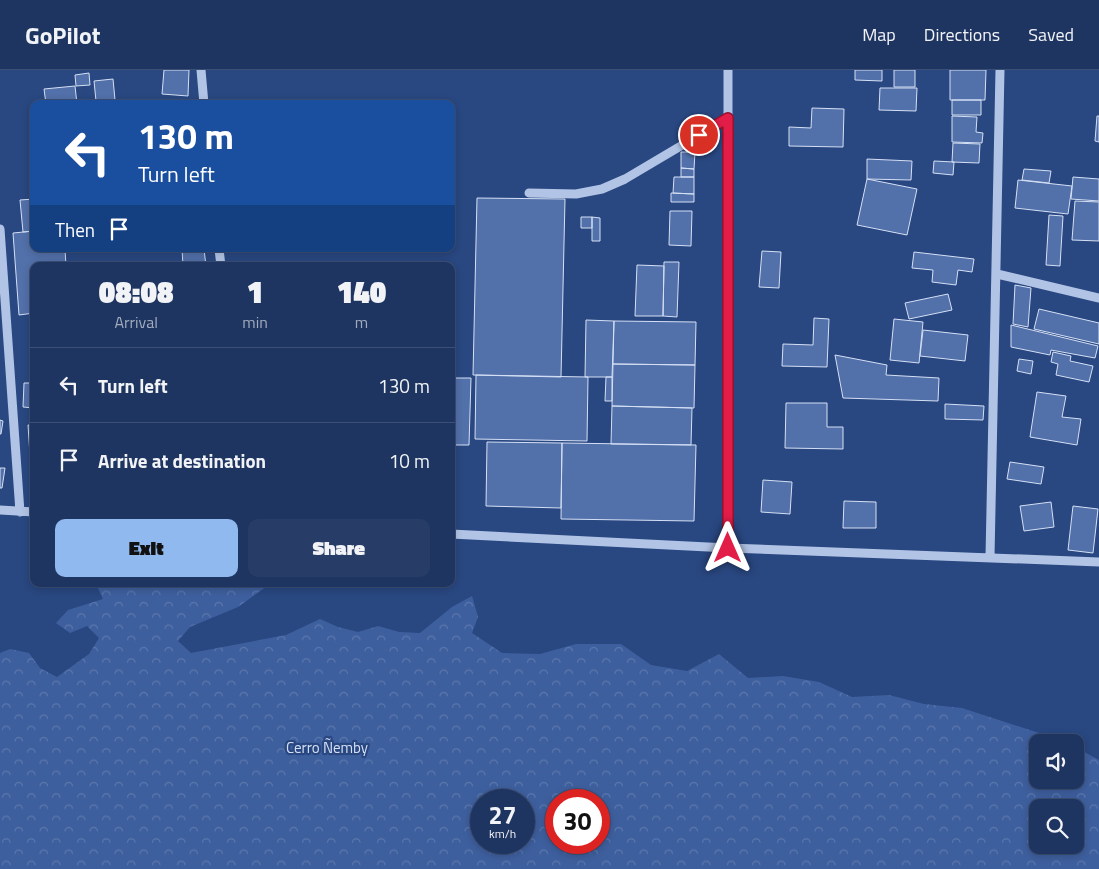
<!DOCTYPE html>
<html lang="en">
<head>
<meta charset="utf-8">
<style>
  body { margin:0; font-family:"Titillium Web",sans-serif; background:#273d67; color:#f1f3f6; height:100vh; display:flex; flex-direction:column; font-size:19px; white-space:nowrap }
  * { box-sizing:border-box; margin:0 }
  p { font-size:16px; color:#a1abbd }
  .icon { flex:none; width:28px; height:28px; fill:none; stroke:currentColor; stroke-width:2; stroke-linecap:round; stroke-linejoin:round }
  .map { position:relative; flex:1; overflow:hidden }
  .panel { position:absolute; left:30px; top:192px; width:425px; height:325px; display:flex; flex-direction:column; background:#1f3561; border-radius:10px; box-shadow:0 2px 8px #0003,0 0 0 1px #3c5076 }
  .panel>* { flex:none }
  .guide { position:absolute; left:30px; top:30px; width:425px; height:152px; border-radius:10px; box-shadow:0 2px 8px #0003,0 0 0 1px #3c5076; background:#1a4fa0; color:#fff; overflow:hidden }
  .buttons { position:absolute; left:1029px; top:664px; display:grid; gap:10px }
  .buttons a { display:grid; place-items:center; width:55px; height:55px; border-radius:10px; background:#1f3561; box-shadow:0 2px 8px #0003,0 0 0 1px #3c5076; font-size:25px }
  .speed { position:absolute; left:470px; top:719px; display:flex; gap:10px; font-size:25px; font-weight:700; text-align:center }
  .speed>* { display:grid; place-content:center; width:65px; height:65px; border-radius:50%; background:#1f3561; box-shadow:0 2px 8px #0003,0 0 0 1px #3c5076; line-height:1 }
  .speed small { font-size:12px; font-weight:400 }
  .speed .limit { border:8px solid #d22; background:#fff; color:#111 }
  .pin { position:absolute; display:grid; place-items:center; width:42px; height:42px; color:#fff; margin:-21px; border:2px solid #fff; border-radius:50%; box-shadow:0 1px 5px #0007 }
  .me { position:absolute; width:55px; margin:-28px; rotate:0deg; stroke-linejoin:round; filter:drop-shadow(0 0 4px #0008) }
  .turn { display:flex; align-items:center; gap:18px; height:105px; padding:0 25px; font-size:22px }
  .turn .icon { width:65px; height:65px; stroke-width:2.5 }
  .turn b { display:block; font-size:35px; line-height:42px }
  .then { display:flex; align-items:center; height:48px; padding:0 25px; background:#0003; gap:10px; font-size:19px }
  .eta { display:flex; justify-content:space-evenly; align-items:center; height:85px; text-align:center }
  .eta b { font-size:30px; font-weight:800; line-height:35px }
  .action { display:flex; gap:10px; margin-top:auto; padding:10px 25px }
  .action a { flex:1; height:58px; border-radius:10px; background:#90b9f0; color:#111; font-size:20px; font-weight:800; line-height:58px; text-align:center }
  .action a+a { background:#273d67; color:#f1f3f6 }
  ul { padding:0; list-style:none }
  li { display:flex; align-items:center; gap:15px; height:75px; padding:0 25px; border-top:1px solid #3c5076 }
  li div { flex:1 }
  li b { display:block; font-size:19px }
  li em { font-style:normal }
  header { display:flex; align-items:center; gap:30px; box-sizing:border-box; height:70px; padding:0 25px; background:#1f3561; border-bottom:1px solid #3c5076 }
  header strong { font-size:24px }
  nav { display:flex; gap:28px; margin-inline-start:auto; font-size:18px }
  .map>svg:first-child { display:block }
  .forest { fill:url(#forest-crowns); fill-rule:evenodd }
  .building { fill:#5270a9; stroke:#d5e0f5 }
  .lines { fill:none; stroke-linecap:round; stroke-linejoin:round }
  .minor { stroke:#b2c4e6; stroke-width:9 }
  .route-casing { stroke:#92132f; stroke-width:12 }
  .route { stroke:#e11d48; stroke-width:9 }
  .labels { text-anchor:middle; stroke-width:4.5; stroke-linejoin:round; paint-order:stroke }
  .park-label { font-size:15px; fill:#d5e0f5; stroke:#294781 }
</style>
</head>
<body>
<header>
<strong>GoPilot</strong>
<nav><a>Map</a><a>Directions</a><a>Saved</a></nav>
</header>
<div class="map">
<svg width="1099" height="799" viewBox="0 0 1099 799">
  <defs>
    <pattern id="forest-crowns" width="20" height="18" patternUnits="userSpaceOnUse" patternTransform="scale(1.25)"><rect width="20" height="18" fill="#3e5f9e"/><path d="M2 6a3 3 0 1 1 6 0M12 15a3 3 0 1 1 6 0" fill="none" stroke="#5b77ad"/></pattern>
  </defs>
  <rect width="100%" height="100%" fill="#294781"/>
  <path class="forest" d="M96 514H270L238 537 190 557 178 571 191 583 286 565 320 549 338 557 358 562 378 556 399 562 420 563 452 537 472 526 478 547 472 563 502 583 540 584 576 574H621L651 595 687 601 719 584 748 608 783 606 819 612 852 627 889 625 924 634 962 638 1067 672H1038V710H1075V677L1099 690V799H0V583L10 579 29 583 40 598 57 607 89 584 99 568 87 556 70 563 56 553 68 540 103 529ZM481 730H524V772H481ZM556 730H599V772H556ZM1038 738H1075V775H1038Z"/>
  <path class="building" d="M164 0H189L188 26 162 24Z
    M855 0H882V11L855 10Z
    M894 0H915V17H894Z
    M950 0H986L985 30H950Z
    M89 3 90 15 76 16 75 5Z
    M113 9 115 30 96 31 94 11Z
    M75 16 77 34H46L44 19Z
    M880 18H917L916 41 879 40Z
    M952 30H981V45H952Z
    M812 38 844 39 843 77 789 76V57L811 58Z
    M952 46 977 47 976 62 983 63 982 73 952 72Z
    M1097 46H1099V72L1095 71Z
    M953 73 980 74 979 93 952 92Z
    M681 82H695L694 99 681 98Z
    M867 89 912 91 911 110 867 109Z
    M934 91 954 92 953 105 933 103Z
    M681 98 694 99V107H681Z
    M1024 99 1051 101 1049 113 1022 110Z
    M674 107H694V124L673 123Z
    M1073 107 1099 109V131L1071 129Z
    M867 109 917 119 907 165 857 155Z
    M1018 110 1072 116 1068 144 1015 138Z
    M671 123 694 124V132H671Z
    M477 128 565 129 561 307 473 305Z
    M34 129V161L23 162 20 130Z
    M1075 131 1099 132V171L1072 170Z
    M670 141H692L691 176 669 175Z
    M1049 145 1063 146 1060 196 1046 195Z
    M581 147H592V158H581Z
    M592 147 600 148V171H592Z
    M34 161V179H65L66 196H34V243L19 245 13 163Z
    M182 179H204L206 196H183Z
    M762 181 781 182 779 218 759 217Z
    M914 182 974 189 972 202 958 200 956 215 932 212 933 200 912 198Z
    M664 192H679L677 247 663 246Z
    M637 195 664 196 663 246H635Z
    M1015 215 1031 218 1028 257 1013 254Z
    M948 224 952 240 909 249 905 233Z
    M1039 239 1099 253V274L1034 259Z
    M814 248 829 249 827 297 782 296 783 274 813 275Z
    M894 249 923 252 919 293 890 290Z
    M586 250 614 251 612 307H585Z
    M614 251 696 252 695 295 613 294Z
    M1011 255 1098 276 1095 288 1051 280 1050 285 1011 277Z
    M923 260 968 265 965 291 920 286Z
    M1053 282 1071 286 1070 291 1093 296 1089 312 1056 305 1058 294 1051 292Z
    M835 285 887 295 886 305 939 308 938 331 843 328Z
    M1019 289 1033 291 1031 304 1017 301Z
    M613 294 695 295 694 338 612 336Z
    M476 305 588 307 587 371 475 369Z
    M606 307H612V331H605Z
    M451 308H471L469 375H451Z
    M24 313H34V338L23 337Z
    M1037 322 1066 326 1062 347 1081 349 1077 375 1030 367Z
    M786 333H827V357H843V379L785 378Z
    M945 334 984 336 983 350 945 349Z
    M612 336 692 338 691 375 611 374Z
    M0 350 3 351 1 364H0Z
    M28 355H34V385H30Z
    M487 372 562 373 561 438 486 436Z
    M562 373 696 375 694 451 561 449Z
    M30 385H34V415L32 416Z
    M1010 392 1044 397 1041 414 1007 409Z
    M0 398H5L2 418H0Z
    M763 410 792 412 790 444 761 442Z
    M844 431 876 432V458H843Z
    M1051 432 1054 457 1024 461 1020 436Z
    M1073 436 1098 439 1093 483 1068 480Z"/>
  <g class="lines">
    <path class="minor" d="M201 0 204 34
      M728 0V478
      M529 123 576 124 602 119 625 109 728 48
      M0 159 20 442
      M219 179 221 196
      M997 204 1099 228
      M0 440 34 442
      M451 464 728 478 1099 492
      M990 487 1000 0"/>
  </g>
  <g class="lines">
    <g class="route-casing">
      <path id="route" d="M699 65 728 48V478"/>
    </g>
    <use href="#route" class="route"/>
  </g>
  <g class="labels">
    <g class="park-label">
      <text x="327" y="683">Cerro Ñemby</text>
    </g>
  </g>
</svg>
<div class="buttons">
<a><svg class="icon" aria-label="sound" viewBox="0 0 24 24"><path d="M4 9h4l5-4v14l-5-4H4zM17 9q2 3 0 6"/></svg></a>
<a><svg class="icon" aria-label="search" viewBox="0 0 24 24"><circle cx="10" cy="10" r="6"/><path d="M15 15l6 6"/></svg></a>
</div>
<div class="speed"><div>27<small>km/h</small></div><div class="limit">30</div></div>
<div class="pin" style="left:699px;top:65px;background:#d93025"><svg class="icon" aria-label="arrive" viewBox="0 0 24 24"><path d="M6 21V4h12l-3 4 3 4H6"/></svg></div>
<svg class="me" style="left:728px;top:478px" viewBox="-20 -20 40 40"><path d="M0-17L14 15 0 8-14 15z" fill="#e11d48" stroke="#fff" stroke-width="4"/></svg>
<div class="guide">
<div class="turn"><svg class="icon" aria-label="left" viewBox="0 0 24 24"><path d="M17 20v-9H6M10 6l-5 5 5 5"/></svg><div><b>130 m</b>Turn left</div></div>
<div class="then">Then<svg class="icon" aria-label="arrive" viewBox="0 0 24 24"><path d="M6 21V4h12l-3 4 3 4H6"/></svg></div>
</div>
<section class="panel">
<div class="eta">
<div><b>08:08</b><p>Arrival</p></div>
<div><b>1</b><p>min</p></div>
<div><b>140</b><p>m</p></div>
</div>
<ul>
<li><svg class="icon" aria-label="left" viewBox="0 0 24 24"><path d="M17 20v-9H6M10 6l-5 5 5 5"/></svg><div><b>Turn left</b></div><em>130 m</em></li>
<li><svg class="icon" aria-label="arrive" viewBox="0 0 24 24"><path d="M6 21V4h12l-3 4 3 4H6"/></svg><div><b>Arrive at destination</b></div><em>10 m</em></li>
</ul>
<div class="action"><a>Exit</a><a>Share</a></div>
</section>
</div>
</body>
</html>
